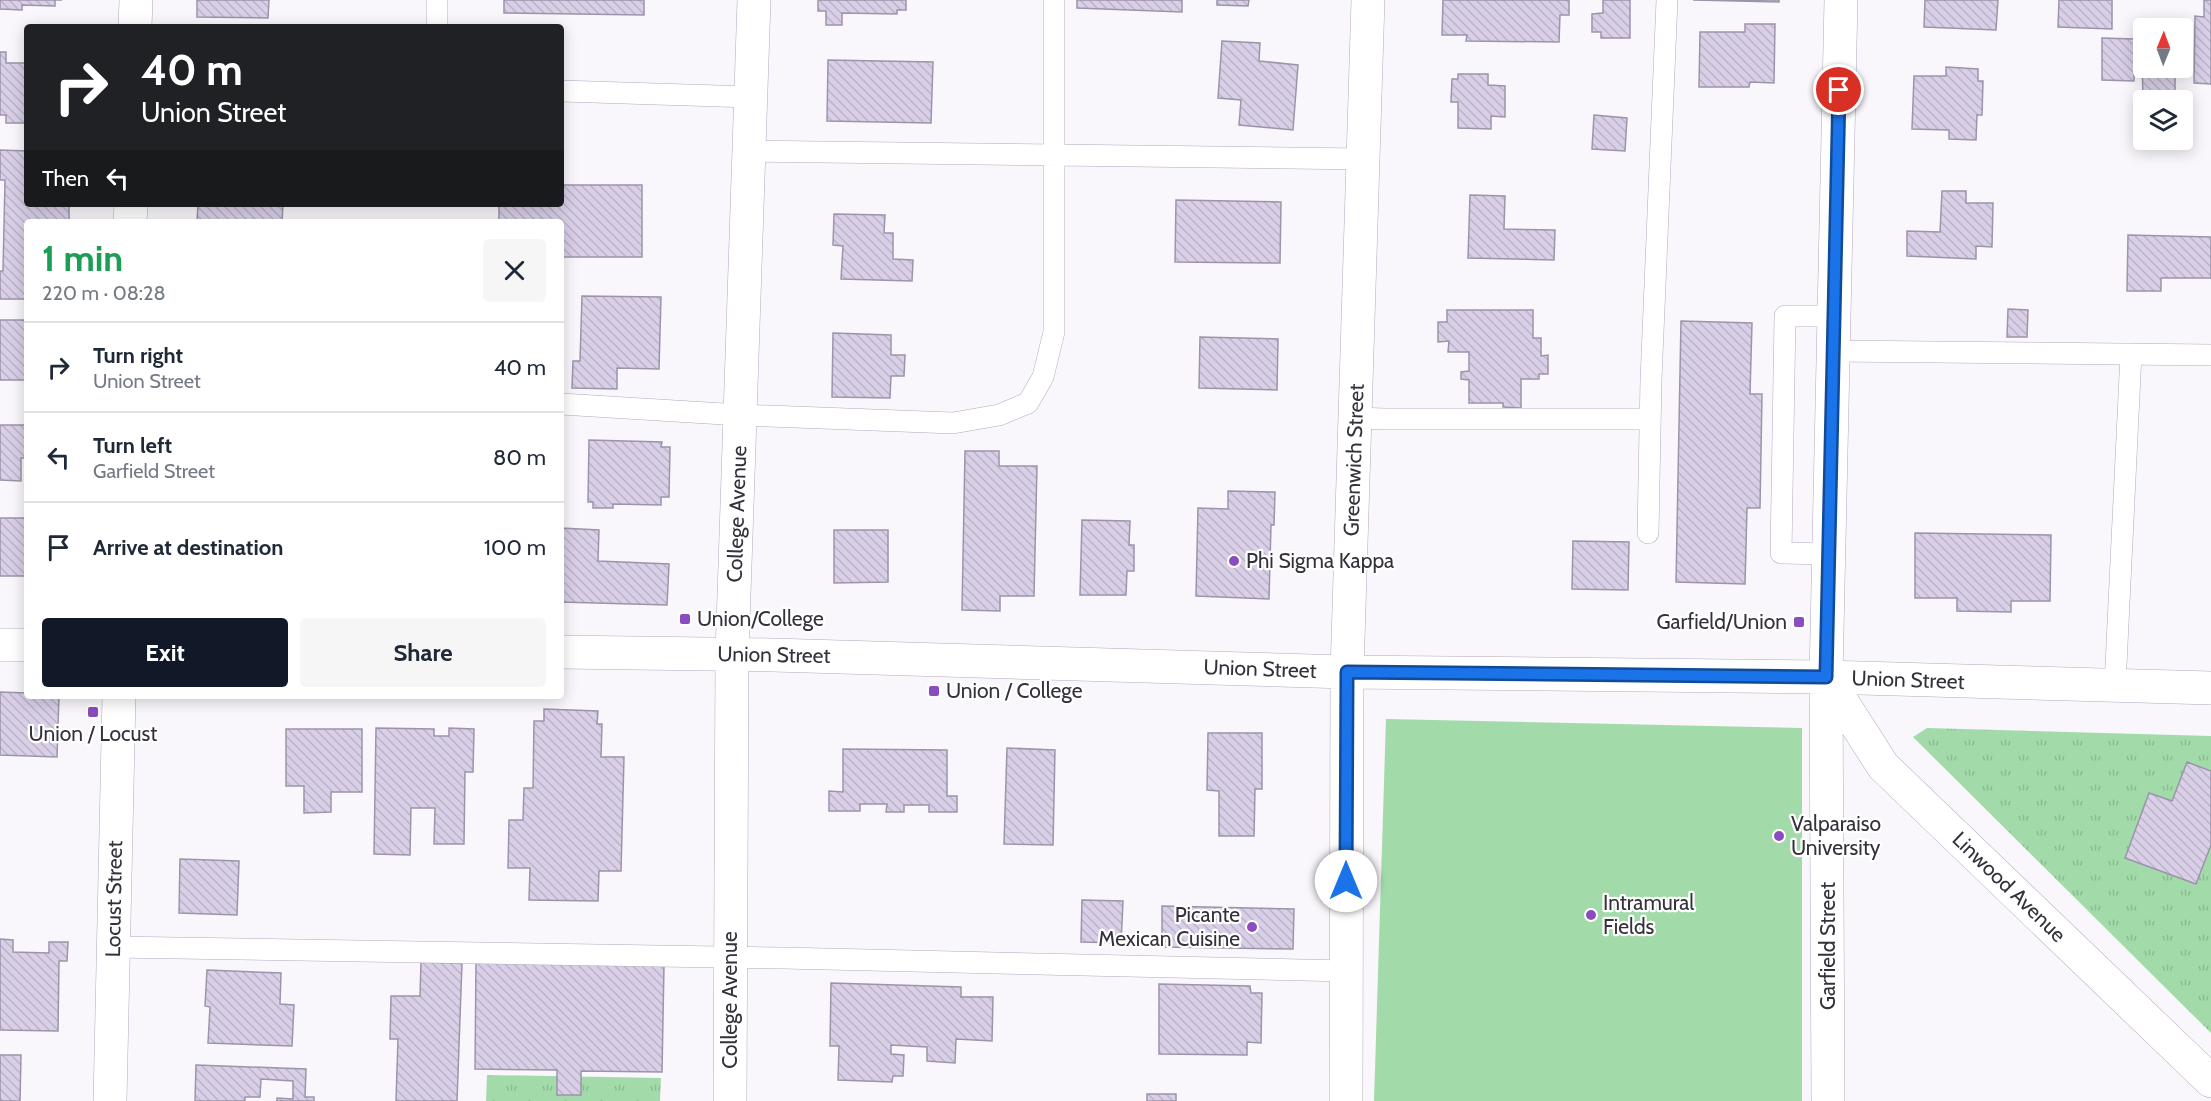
<!DOCTYPE html>
<html lang="en">
<head>
<meta charset="utf-8">
<style>
  body { margin:0; font-family:Cabin,sans-serif; background:#f6f6f7; color:#1f2937; height:100vh; display:flex; flex-direction:column; font-size:22px; white-space:nowrap }
  * { box-sizing:border-box; margin:0 }
  p { font-size:20px; color:#747a83 }
  .icon { flex:none; width:33px; height:33px; fill:none; stroke:currentColor; stroke-width:2; stroke-linecap:round; stroke-linejoin:round }
  .map { position:relative; flex:1; overflow:hidden }
  .panel { position:absolute; left:24px; top:219px; width:540px; height:480px; display:flex; flex-direction:column; background:#fff; border-radius:6px; box-shadow:0 3px 15px #0003 }
  .panel>* { flex:none }
  .hud { position:absolute; left:24px; top:24px; width:540px; height:183px; border-radius:6px; box-shadow:0 3px 15px #0003; background:#202124; color:#fff; overflow:hidden }
  .needle { width:39px; rotate:1deg }
  .buttons { position:absolute; left:2133px; top:18px; display:grid; gap:12px }
  .buttons a { display:grid; place-items:center; width:60px; height:60px; border-radius:6px; background:#fff; box-shadow:0 3px 15px #0003; font-size:30px }
  .pin { position:absolute; display:grid; place-items:center; width:51px; height:51px; color:#fff; margin:-26px; border:3px solid #fff; border-radius:50%; box-shadow:0 2px 6px #0007 }
  .me { position:absolute; width:66px; margin:-33px; rotate:0deg; stroke-linejoin:round; filter:drop-shadow(0 0 4px #0008) }
  .turn { display:flex; align-items:center; gap:21px; height:126px; padding:0 18px; font-size:27px }
  .turn .icon { width:78px; height:78px; stroke-width:2.5 }
  .turn b { display:block; font-size:42px; line-height:51px }
  .then { display:flex; align-items:center; height:57px; padding:0 18px; background:#0003; gap:12px; font-size:22px }
  .round { display:grid; place-items:center; flex:none; width:63px; height:63px; border-radius:6px; background:#f6f6f7 }
  .head { display:flex; align-items:center; justify-content:space-between; height:102px; padding:0 18px }
  h1 { font-size:36px; font-weight:800; line-height:45px; color:#1e9e55 }
  .button { display:flex; gap:12px; margin-top:auto; padding:12px 18px }
  .button a { flex:1; height:69px; border-radius:6px; background:#111827; color:#fff; font-size:24px; font-weight:800; line-height:69px; text-align:center }
  .button a+a { background:#f6f6f7; color:#1f2937 }
  ul { padding:0; list-style:none }
  li { display:flex; align-items:center; gap:18px; height:90px; padding:0 18px; border-top:2px solid #e0e1e3 }
  li div { flex:1 }
  li b { display:block; font-size:22px }
  li em { font-style:normal }
  .map>svg:first-child { display:block }
  .grass { fill:url(#grass-tufts) }
  .pitch { fill:#a2dba9 }
  .building { fill:url(#building-back-hatch); stroke:#9c94aa; stroke-width:1.5 }
  .lines { fill:none; stroke-linecap:round; stroke-linejoin:round }
  .lane-casing { stroke:#b2a9c0; stroke-width:22 }
  .street-casing { stroke:#b2a9c0; stroke-width:34 }
  .lane { stroke:#fff; stroke-width:21 }
  .street { stroke:#fff; stroke-width:33 }
  .route-casing { stroke:#114b97; stroke-width:15 }
  .route { stroke:#1a73e8; stroke-width:10 }
  .poi-dot { fill:#8c4cc1; stroke:#fff; stroke-width:2 }
  .labels { text-anchor:middle; stroke-width:4.5; stroke-linejoin:round; paint-order:stroke }
  .street-label { font-size:21px; fill:#35313b; stroke:#fff }
  .poi-label { font-size:21px; fill:#35313b; stroke:#fff; text-anchor:start }
</style>
</head>
<body>
<div class="map">
<svg width="2211" height="1101" viewBox="0 0 2211 1101">
  <defs>
    <pattern id="grass-tufts" width="24" height="20" patternUnits="userSpaceOnUse" patternTransform="scale(1.5)"><rect width="24" height="20" fill="#a2dba9"/><path d="M3 7l-1-3M5 7V3M7 7l1-3M15 17l-1-3M17 17v-4M19 17l1-3" fill="none" stroke="#8cbc92"/></pattern>
    <pattern id="building-back-hatch" width="6" height="6" patternUnits="userSpaceOnUse" patternTransform="scale(1.5)"><rect width="6" height="6" fill="#d9d0e8"/><path d="M-1 5l2 2M0 0l6 6M5-1l2 2" fill="none" stroke="#bbb3c8"/></pattern>
  </defs>
  <rect width="100%" height="100%" fill="#f9f7fc"/>
  <path class="grass" d="M1927 728 2211 736V1033L1913 737Z
    M487 1075 661 1078 660 1101H486Z"/>
  <path class="pitch" d="M1386 719 1802 728V1101H1374Z"/>
  <path class="building" d="M0 0H62H55V6L22 5V10L0 9Z
    M197 0H269L268 18 197 17Z
    M504 0H644V15L504 13Z
    M818 0H906V10H897V14L842 13V25H826V11H818Z
    M1077 0H1182V12L1077 8Z
    M1217 0H1249L1248 6 1217 5Z
    M1443 0H1569V15H1560L1559 42 1466 41 1467 35H1442Z
    M1603 0H1630V38H1601V32H1592V14L1603 13Z
    M1693 0H1779V2Z
    M1925 0H1998L1996 30 1924 27Z
    M2059 0H2112V29L2058 27Z
    M2204 0H2211V84L2194 83 2195 16 2204 17Z
    M1745 24H1775L1774 83 1750 82 1749 87H1699L1700 32H1745Z
    M2102 38 2134 39V81L2102 80Z
    M1222 41 1260 43 1259 61 1298 65 1293 130 1239 125 1241 100 1218 98Z
    M0 52H6V63H27V123H6V115H0Z
    M2142 55 2144 68H2175V99H2143Z
    M828 60 933 62 931 123 827 121Z
    M1946 67 1978 69V81H1983L1982 115H1977L1976 140 1949 139V130L1912 129 1914 76H1946Z
    M1458 74H1488V85L1505 86V117L1491 116V129L1458 128V102H1451L1452 79H1458Z
    M1594 115 1627 118 1625 151 1592 149Z
    M0 150 27 151V204H69V222H27V299H0V271H3L5 180H0Z
    M561 185H642V257H561V222H499V204H561Z
    M1942 191H1966V203H1993L1992 247 1976 246V259L1907 256V231L1940 232Z
    M1470 195 1505 196 1504 229 1555 230 1554 260 1468 258Z
    M1176 200 1281 202 1280 263 1175 262Z
    M198 204H283L282 222H197Z
    M834 214 885 215 884 233H893V259L913 260 912 281 841 279 843 246 833 245Z
    M2128 235 2211 237V278H2161V291H2127Z
    M582 296 661 297 659 369 617 368V389L572 388 573 361H580Z
    M2008 309 2028 310 2027 337H2007Z
    M1447 310H1533V338H1541V356L1548 355V374H1539V379H1521V408L1503 407V403H1469V380L1461 379V372L1469 371V352H1448L1449 341 1438 342V322H1447Z
    M0 320H27V380H0Z
    M1681 321 1752 323 1750 394H1762L1760 508H1747L1745 584 1676 582Z
    M833 333 891 335V355H905L904 376H891L890 398 832 397Z
    M1200 337 1278 339 1277 390 1199 388Z
    M0 425H27V458H21V481L0 480Z
    M589 440 662 442 661 447H670L669 497H661V505L613 504V508H593V502H588Z
    M965 451H999V466H1037L1034 596H1000V611L962 610Z
    M1228 491 1275 492 1274 525H1271L1269 599 1196 596 1198 508 1228 509Z
    M0 518H27V576H0Z
    M1082 520 1130 521 1129 545H1134V571H1127L1126 595H1080Z
    M561 528 599 530 598 561 669 564 667 605 561 602Z
    M834 530H888V582L834 583Z
    M1915 533 2051 535 2050 601H2011V612L1957 611V598H1915Z
    M1573 541 1629 542 1628 590 1572 589Z
    M0 692 27 693V696H59L57 757 0 755Z
    M544 709 598 711 597 724H602L601 757H624L621 871H599L598 901 529 900 530 868H508L509 820H523L524 788H533L534 721H544Z
    M376 728 434 729V736H449V728L474 729 473 772H465L464 844H434L435 808H411L410 855 374 854Z
    M286 729H362V792H331V812L304 813V786H286Z
    M1208 733H1262V789H1255L1254 836H1219V791L1207 790Z
    M1007 748 1055 750 1053 845 1004 844Z
    M843 749 947 750V796H957V812H929V805H904V812H886L887 804H860V811H829V791L843 792Z
    M2187 762 2211 771V845L2196 884 2125 858 2149 793 2172 801Z
    M180 859 239 861 237 915 179 913Z
    M1082 900 1123 901 1121 943 1081 942Z
    M1162 906 1294 909 1293 949 1162 947Z
    M0 939 13 940V952L49 953V942H68L67 961H59L58 1031 0 1030Z
    M421 962 462 963 457 1101H396L398 1039H390L391 996H420Z
    M476 963 664 965 662 1072 581 1071V1095H557V1070L475 1069Z
    M207 970 281 973 280 1004 294 1005 292 1046 208 1043 210 1007 205 1006Z
    M831 983 961 987V997H993L992 1041 956 1039 955 1063 927 1061V1047L891 1045V1054L904 1055 903 1076H893L892 1082 838 1080 839 1046H830Z
    M1159 984 1250 986 1251 993H1262L1261 1043 1247 1042V1055L1159 1054Z
    M0 1055H21L20 1101H0Z
    M196 1065 306 1069 305 1097H314V1101H277V1098L293 1099V1081L261 1079 260 1097H245V1101H195Z
    M1147 1094H1176V1101H1147Z"/>
  <g class="lines">
    <g class="lane-casing">
      <path id="lane" d="M437 27V0
        M561 91 751 97
        M749 151 1363 159
        M1834 351 2211 355
        M561 404 740 415 953 423 999 415 1028 403 1043 377 1054 332V0
        M1355 418 1385 419H1650
        M1648 533 1651 380 1667 0
        M1829 554 1781 553 1785 316H1834
        M2115 686 2131 354
        M113 947 783 958 1346 971"/>
    </g>
    <g class="street-casing">
      <path id="street" d="M135 27 136 0
        M130 222 131 204
        M0 645H27
        M561 652 773 655 1347 672 1826 677 2211 688
        M1826 677 1883 766 2211 1081
        M110 1101 119 696
        M730 1101 732 654 754 0
        M1346 1101 1347 672 1368 0
        M1828 1101 1826 677 1841 0"/>
    </g>
    <use href="#lane" class="lane"/>
    <use href="#street" class="street"/>
  </g>
  <g class="lines">
    <g class="route-casing">
      <path id="route" d="M1346 881 1347 672 1826 677 1839 90"/>
    </g>
    <use href="#route" class="route"/>
  </g>
  <g class="poi-dot">
    <circle cx="1234" cy="561" r="6"/>
    <rect x="679" y="613" width="12" height="12" rx="3"/>
    <rect x="1793" y="616" width="12" height="12" rx="3"/>
    <rect x="928" y="685" width="12" height="12" rx="3"/>
    <rect x="87" y="706" width="12" height="12" rx="3"/>
    <circle cx="1779" cy="836" r="6"/>
    <circle cx="1591" cy="915" r="6"/>
    <circle cx="1252" cy="927" r="6"/>
  </g>
  <g class="labels">
    <g class="street-label">
      <text transform="translate(1354 460) rotate(-88)" y="7">Greenwich Street</text>
      <text transform="translate(737 514) rotate(-88)" y="7">College Avenue</text>
      <text transform="translate(774 655) rotate(1)" y="7">Union Street</text>
      <text transform="translate(1260 669) rotate(2)" y="7">Union Street</text>
      <text transform="translate(1908 680) rotate(2)" y="7">Union Street</text>
      <text transform="translate(2009 887) rotate(44)" y="7">Linwood Avenue</text>
      <text transform="translate(114 899) rotate(-89)" y="7">Locust Street</text>
      <text transform="translate(1828 946) rotate(-90)" y="7">Garfield Street</text>
      <text transform="translate(730 1000) rotate(-90)" y="7">College Avenue</text>
    </g>
    <g class="poi-label">
      <text x="1246" y="568">Phi Sigma Kappa</text>
      <text x="697" y="626">Union/College</text>
      <text x="1787" y="629" text-anchor="end">Garfield/Union</text>
      <text x="946" y="698">Union / College</text>
      <text x="93" y="741" text-anchor="middle">Union / Locust</text>
      <text x="1791" y="831">Valparaiso<tspan x="1791" dy="24">University</tspan></text>
      <text x="1603" y="910">Intramural<tspan x="1603" dy="24">Fields</tspan></text>
      <text x="1240" y="922" text-anchor="end">Picante<tspan x="1240" dy="24">Mexican Cuisine</tspan></text>
    </g>
  </g>
</svg>
<div class="buttons">
<a><svg class="needle" viewBox="-14 -14 28 28"><path d="M0-13l5 13h-10z" fill="#e53935"/><path d="M0 13l5-13h-10z" fill="#747a83"/></svg></a>
<a><svg class="icon" aria-label="layers" viewBox="0 0 24 24"><path d="M12 4l9 5-9 5-9-5zM3 14l9 5 9-5"/></svg></a>
</div>
<div class="pin" style="left:1839px;top:90px;background:#d93025"><svg class="icon" aria-label="arrive" viewBox="0 0 24 24"><path d="M6 21V4h12l-3 4 3 4H6"/></svg></div>
<svg class="me" style="left:1346px;top:881px" viewBox="-20 -20 40 40"><circle r="19" fill="#fff"/><path d="M0-13L10 11 0 6-10 11z" fill="#1a73e8"/></svg>
<div class="hud">
<div class="turn"><svg class="icon" aria-label="right" viewBox="0 0 24 24"><path d="M7 20v-9h11M14 6l5 5-5 5"/></svg><div><b>40 m</b>Union Street</div></div>
<div class="then">Then<svg class="icon" aria-label="left" viewBox="0 0 24 24"><path d="M17 20v-9H6M10 6l-5 5 5 5"/></svg></div>
</div>
<section class="panel">
<div class="head"><div><h1>1 min</h1><p>220 m · 08:28</p></div><a class="round"><svg class="icon" aria-label="close" viewBox="0 0 24 24"><path d="M6 6l12 12M18 6L6 18"/></svg></a></div>
<ul>
<li><svg class="icon" aria-label="right" viewBox="0 0 24 24"><path d="M7 20v-9h11M14 6l5 5-5 5"/></svg><div><b>Turn right</b><p>Union Street</p></div><em>40 m</em></li>
<li><svg class="icon" aria-label="left" viewBox="0 0 24 24"><path d="M17 20v-9H6M10 6l-5 5 5 5"/></svg><div><b>Turn left</b><p>Garfield Street</p></div><em>80 m</em></li>
<li><svg class="icon" aria-label="arrive" viewBox="0 0 24 24"><path d="M6 21V4h12l-3 4 3 4H6"/></svg><div><b>Arrive at destination</b></div><em>100 m</em></li>
</ul>
<div class="button"><a>Exit</a><a>Share</a></div>
</section>
</div>
</body>
</html>
